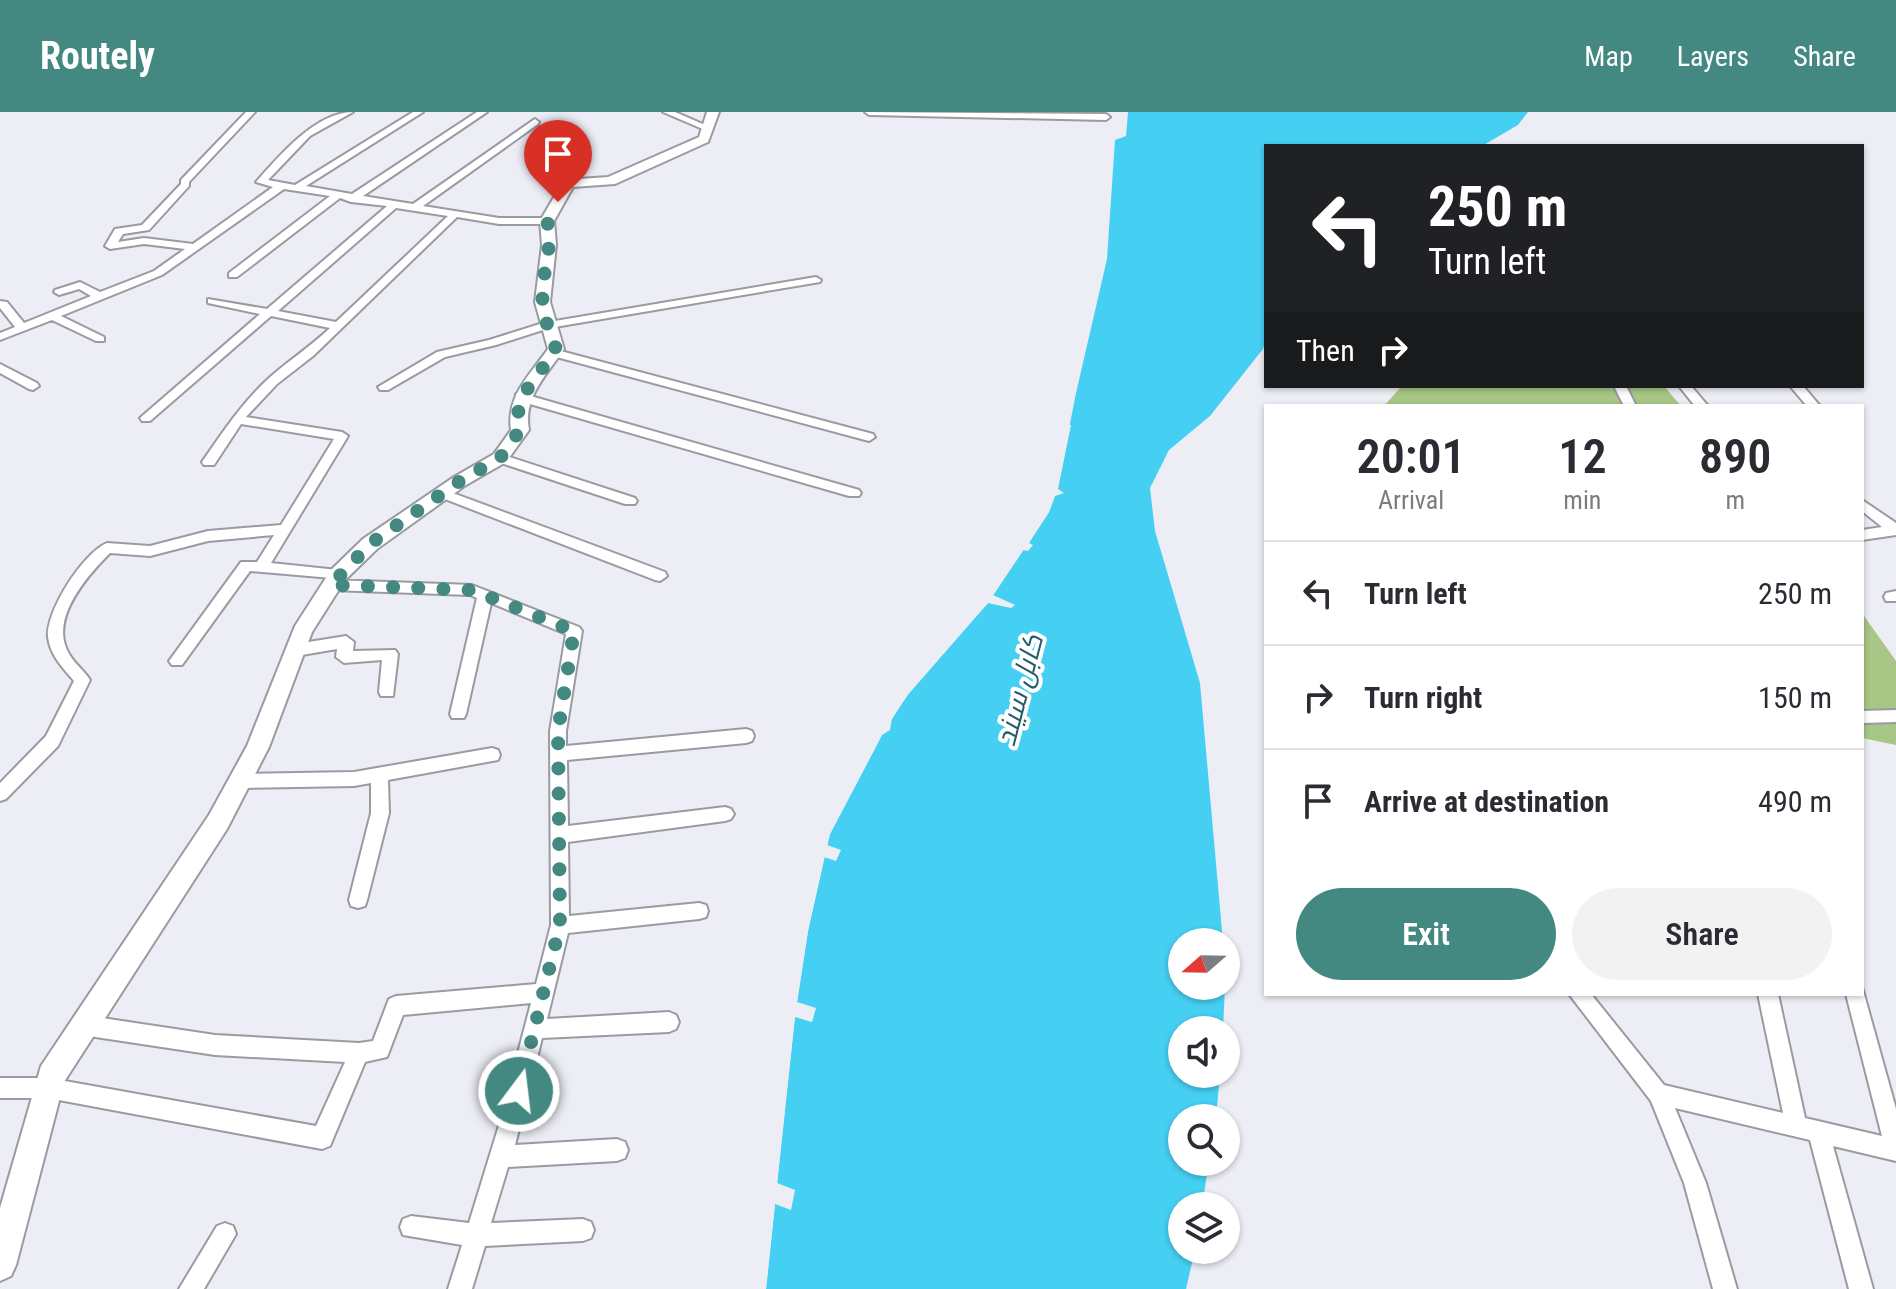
<!DOCTYPE html>
<html lang="en">
<head>
<meta charset="utf-8">
<style>
  body { margin:0; font-family:"Roboto Condensed",Cairo,sans-serif; background:#f2f2f3; color:#2b2b33; height:100vh; display:flex; flex-direction:column; font-size:30px; white-space:nowrap }
  * { box-sizing:border-box; margin:0 }
  p { font-size:26px; color:#7c7c81 }
  .icon { flex:none; width:44px; height:44px; fill:none; stroke:currentColor; stroke-width:2; stroke-linecap:round; stroke-linejoin:round }
  .map { position:relative; flex:1; overflow:hidden }
  .side { position:absolute; left:1264px; top:292px; width:600px; height:592px; display:flex; flex-direction:column; background:#fff; border-radius:0px; box-shadow:0 2px 6px #0004 }
  .side>* { flex:none }
  .top-card { position:absolute; left:1264px; top:32px; width:600px; height:244px; border-radius:0px; box-shadow:0 2px 6px #0004; background:#202124; color:#fff; overflow:hidden }
  .needle { width:52px; rotate:250deg }
  .buttons { position:absolute; left:1168px; top:816px; display:grid; gap:16px }
  .buttons a { display:grid; place-items:center; width:72px; height:72px; border-radius:50%; background:#fff; box-shadow:0 2px 6px #0004; font-size:40px }
  .pin { position:absolute; display:grid; place-items:center; width:68px; height:68px; color:#fff; margin:-82px -34px; border-radius:50% 50% 50% 0; rotate:-45deg; box-shadow:0 0 8px #0007 }
  .pin .icon { rotate:45deg }
  .me { position:absolute; width:88px; margin:-44px; rotate:15deg; stroke-linejoin:round; filter:drop-shadow(0 0 6px #0008) }
  .turn { display:flex; align-items:center; gap:28px; height:168px; padding:0 32px; font-size:36px }
  .turn .icon { width:104px; height:104px; stroke-width:2.5 }
  .turn b { display:block; font-size:56px; line-height:68px }
  .then { display:flex; align-items:center; height:76px; padding:0 32px; background:#0003; gap:16px; font-size:30px }
  .eta { display:flex; justify-content:space-evenly; align-items:center; height:136px; text-align:center }
  .eta b { font-size:48px; font-weight:600; line-height:56px }
  .primary-button { display:flex; gap:16px; margin-top:auto; padding:16px 32px }
  .primary-button a { flex:1; height:92px; border-radius:48px; background:#438981; color:#fff; font-size:32px; font-weight:600; line-height:92px; text-align:center }
  .primary-button a+a { background:#f2f2f3; color:#2b2b33 }
  ul { padding:0; list-style:none }
  li { display:flex; align-items:center; gap:24px; height:104px; padding:0 32px; border-top:2px solid #e1e1e2 }
  li div { flex:1 }
  li b { display:block; font-size:30px }
  li em { font-style:normal }
  header { display:flex; align-items:center; gap:48px; box-sizing:border-box; height:112px; padding:0 40px; background:#438981; color:#fff }
  header strong { font-size:38px }
  nav { display:flex; gap:44px; margin-inline-start:auto; font-size:28px }
  .map>svg:first-child { display:block }
  .green { fill:#a8c786 }
  .water { fill:#45d0f3 }
  .pier { fill:#ededf6 }
  .lines { fill:none; stroke-linecap:round; stroke-linejoin:round }
  .street-casing { stroke:#9a9aa2; stroke-width:4 }
  .secondary-casing { stroke:#9a9aa2; stroke-width:4 }
  .street { fill:#fff; fill-rule:evenodd }
  .secondary { fill:#fff; fill-rule:evenodd }
  .route { stroke:#438981; stroke-width:14; stroke-dasharray:0 25.2 }
  .labels { text-anchor:middle; stroke-width:8; stroke-linejoin:round; paint-order:stroke }
  .water-label { font-size:28px; font-style:italic; fill:#245c6a; stroke:#fff }
</style>
</head>
<body>
<header>
<strong>Routely</strong>
<nav><a>Map</a><a>Layers</a><a>Share</a></nav>
</header>
<div class="map">
<svg width="1896" height="1177" viewBox="0 0 1896 1177">
  <rect width="100%" height="100%" fill="#ededf6"/>
  <path class="green" d="M1406 274H1664L1681 294H1384L1400 276Z
    M1862 501 1896 549V633L1862 626Z"/>
  <path class="water" d="M1128 0H1528L1518 13 1482 34H1266V227L1263 237 1210 304 1169 338 1150 376 1155 419 1200 571 1223 830H1182V874H1225L1223 918H1182V962H1220L1216 1006H1182V1050H1209L1202 1094H1182V1138H1195L1186 1177H766L795 904 808 819 830 722 882 623 906 585 988 491 1049 400 1057 378 1076 281 1107 147 1115 28 1126 24Z"/>
  <path class="pier" d="M1067 313H1071L1058 377 1064 381 1055 384 1049 400 1029 431 1033 433 1028 439 1023 438 1013 450 993 483 1015 493 1011 496 988 491 916 571 892 606 890 618 882 623 830 722 827 733 841 738 836 749 824 745 808 819 797 890 816 896 812 910 795 905 777 1071 795 1078 791 1098 775 1092 766 1177H762L791 904 804 818 827 720 878 621 903 583 985 488 1046 399Z"/>
  <g class="lines">
    <g class="street-casing">
      <path id="street" d="M246 0H255L189 70V74L149 118 123 122 118 130 144 126 193 132 273 75 256 70C279 44 316 0 353 0L310 24 268 68 295 73 413 0H423L306 74 352 82 477 0H487L363 84 413 92 535 7 539 10 538 12 423 94 499 106H547L552 109 547 112H499L457 105 313 244 277 272 246 305 342 320 348 324 271 451 338 458 343 459 345 463 343 467 250 459 182 553H172L169 549 172 545 241 450H257L274 423 208 429 150 444 110 441C88 463 51 504 67 538 72 550 84 558 90 568L58 634 6 687 0 689V671L46 624 74 569C63 556 50 543 48 525 46 499 83 441 107 431L150 434 208 419 281 413 334 327 241 312 214 353H204L202 350C222 321 242 291 268 267 288 249 310 235 330 216L271 204 150 309H142L140 306 260 202 208 191V187L267 197 387 94 351 90 340 86 237 165H229V161L330 84 284 77 162 163 61 204 104 225V229H96L52 208 0 228V221L15 215 0 196V189L7 190 24 211 91 184 79 177 59 183 54 180 55 178 80 170 100 180 154 159 185 137 144 132 110 137 105 134 115 117 142 113 181 72V68ZM396 96 448 104 336 210 278 199Z
        M663 0H675L712 16 705 18Z
        M865 0 1106 2 1110 5 1106 8 869 3Z
        M816 165 821 168 820 170 549 216 496 233 445 245 388 278H380L378 275 437 240 489 228 543 211Z
        M553 237 873 322 875 325 869 329 549 243 547 241Z
        M0 252 37 271 39 274 33 278 29 277 0 261Z
        M1614 274H1626L1636 294H1624Z
        M1679 274H1691L1708 294H1695Z
        M1790 274H1803L1820 294H1807Z
        M520 281 859 378 861 381 859 384H849L516 288V282Z
        M500 342 635 386 637 389 635 392H625L495 349V343Z
        M442 377 665 460 667 464 660 469 655 468 437 384 435 381Z
        M1862 388 1896 411V423L1862 428V418L1882 415 1862 399Z
        M331 468 472 473 579 515 582 519 566 619V634L746 617 752 619 754 624 752 629 746 631 567 648 568 714 725 695 731 697 734 702 731 707 725 709 568 730 569 804 699 791 706 793 708 799 706 805 699 807 568 821 547 907 669 900 676 903 679 910 676 917 669 920 542 926 515 1033 617 1027 625 1030 628 1038 625 1046 617 1049 508 1055 491 1111 583 1107 591 1110 594 1118 591 1126 583 1129 485 1134 472 1177H448L462 1133 403 1123 400 1115 403 1107 411 1104 469 1111 500 1010 531 891 403 903 387 945 365 950 330 1034 322 1037 48 986H0V966H48L316 1014 345 950 215 943 82 923 75 920 72 913 75 906 82 903 215 923 359 931 373 929 389 887 396 884 536 872 551 813 550 619 566 522 491 491 466 602 464 606H452L450 602 477 486 470 483 331 478 324 473Z
        M1896 479V489H1886L1884 485 1886 481Z
        M346 524 354 530 353 539 395 538 398 542 393 584H381L379 580 382 548 344 551 336 545 337 537 296 544 288 538 296 532Z
        M1896 598V610L1862 611V599Z
        M492 636 498 638 500 643 498 648 388 668 389 701 367 788 365 794 358 796 351 794 349 788 371 701V671L354 674 240 676 234 674 231 669 234 664 240 662 354 660Z
        M1862 875 1896 997V1049L1833 1034 1873 1177H1849L1810 1028 1675 996 1706 1071 1737 1177H1713L1684 1071 1651 989 1569 882H1591L1664 973 1783 1001 1758 882H1778L1805 1006 1882 1024 1846 882H1862Z
        M225 1111 233 1114 236 1122 204 1177H179L217 1114Z"/>
    </g>
    <g class="secondary-casing">
      <path id="secondary" d="M707 0H719L708 30 615 72 573 75 554 109 556 133 550 190 564 237C547 263 523 284 529 318L506 350 466 373 377 437 345 468 312 520 269 635 227 717 64 970 16 1153 11 1164 0 1169V1096L41 954 209 703 247 634 295 514 331 458 363 427 454 365 494 342 511 318C506 284 530 263 548 237L535 190 542 133 540 109 564 68 608 65 699 25Z"/>
    </g>
    <use href="#street" class="street"/>
    <use href="#secondary" class="secondary"/>
  </g>
  <g class="lines">
    <path class="route" d="M519 979 560 813 558 619 574 519 472 478 331 473 370 432 460 369 500 346 520 318C510 286 540 264 556 237 548 217 540 195 543 174 545 151 553 131 547 109L558 90"/>
  </g>
  <g class="labels">
    <g class="water-label">
      <text transform="translate(1019 578) rotate(-75)" y="10">کابل سيند</text>
    </g>
  </g>
</svg>
<div class="buttons">
<a><svg class="needle" viewBox="-14 -14 28 28"><path d="M0-13l5 13h-10z" fill="#e53935"/><path d="M0 13l5-13h-10z" fill="#7c7c81"/></svg></a>
<a><svg class="icon" aria-label="sound" viewBox="0 0 24 24"><path d="M4 9h4l5-4v14l-5-4H4zM17 9q2 3 0 6"/></svg></a>
<a><svg class="icon" aria-label="search" viewBox="0 0 24 24"><circle cx="10" cy="10" r="6"/><path d="M15 15l6 6"/></svg></a>
<a><svg class="icon" aria-label="layers" viewBox="0 0 24 24"><path d="M12 4l9 5-9 5-9-5zM3 14l9 5 9-5"/></svg></a>
</div>
<div class="pin" style="left:558px;top:90px;background:#d93025"><svg class="icon" aria-label="arrive" viewBox="0 0 24 24"><path d="M6 21V4h12l-3 4 3 4H6"/></svg></div>
<svg class="me" style="left:519px;top:979px" viewBox="-20 -20 40 40"><circle r="17" fill="#438981" stroke="#fff" stroke-width="3"/><path d="M0-11L8 9 0 5-8 9z" fill="#fff"/></svg>
<div class="top-card">
<div class="turn"><svg class="icon" aria-label="left" viewBox="0 0 24 24"><path d="M17 20v-9H6M10 6l-5 5 5 5"/></svg><div><b>250 m</b>Turn left</div></div>
<div class="then">Then<svg class="icon" aria-label="right" viewBox="0 0 24 24"><path d="M7 20v-9h11M14 6l5 5-5 5"/></svg></div>
</div>
<section class="side">
<div class="eta">
<div><b>20:01</b><p>Arrival</p></div>
<div><b>12</b><p>min</p></div>
<div><b>890</b><p>m</p></div>
</div>
<ul>
<li><svg class="icon" aria-label="left" viewBox="0 0 24 24"><path d="M17 20v-9H6M10 6l-5 5 5 5"/></svg><div><b>Turn left</b></div><em>250 m</em></li>
<li><svg class="icon" aria-label="right" viewBox="0 0 24 24"><path d="M7 20v-9h11M14 6l5 5-5 5"/></svg><div><b>Turn right</b></div><em>150 m</em></li>
<li><svg class="icon" aria-label="arrive" viewBox="0 0 24 24"><path d="M6 21V4h12l-3 4 3 4H6"/></svg><div><b>Arrive at destination</b></div><em>490 m</em></li>
</ul>
<div class="primary-button"><a>Exit</a><a>Share</a></div>
</section>
</div>
</body>
</html>
